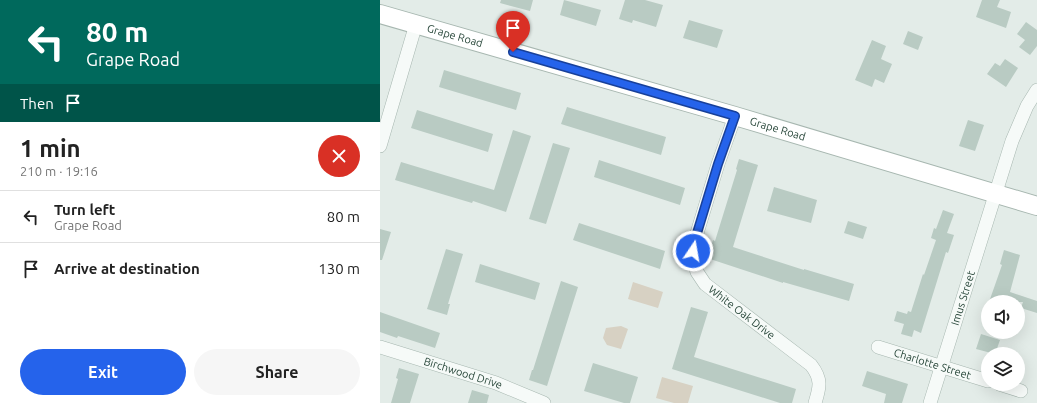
<!DOCTYPE html>
<html lang="en">
<head>
<meta charset="utf-8">
<style>
  body { margin:0; font-family:Ubuntu,sans-serif; background:#f6f6f6; color:#222; height:100vh; display:flex; flex-direction:column; font-size:15px; white-space:nowrap }
  * { box-sizing:border-box; margin:0 }
  p { font-size:13px; color:#767676 }
  .icon { flex:none; width:22px; height:22px; fill:none; stroke:currentColor; stroke-width:2; stroke-linecap:round; stroke-linejoin:round }
  .map { position:relative; flex:1; overflow:hidden }
  .sheet { display:flex; flex-direction:column; background:#fff; width:380px }
  .sheet>* { flex:none }
  .guide { background:#00695c; color:#fff; overflow:hidden }
  .controls { position:absolute; left:601px; top:295px; display:grid; gap:8px }
  .controls a { display:grid; place-items:center; width:44px; height:44px; border-radius:50%; background:#fff; box-shadow:0 4px 16px #0002; font-size:20px }
  .pin { position:absolute; display:grid; place-items:center; width:34px; height:34px; color:#fff; margin:-41px -17px; border-radius:50% 50% 50% 0; rotate:-45deg; box-shadow:0 0 4px #0007 }
  .pin .icon { rotate:45deg }
  .me { position:absolute; width:44px; margin:-22px; rotate:12deg; stroke-linejoin:round; filter:drop-shadow(0 0 3px #0008) }
  .turn { display:flex; align-items:center; gap:14px; height:84px; padding:0 20px; font-size:18px }
  .turn .icon { width:52px; height:52px; stroke-width:2.5 }
  .turn b { display:block; font-size:28px; line-height:34px }
  .then { display:flex; align-items:center; height:38px; padding:0 20px; background:#0003; gap:8px; font-size:15px }
  .round { display:grid; place-items:center; flex:none; width:42px; height:42px; border-radius:21px; background:#f6f6f6 }
  .summary { display:flex; align-items:center; justify-content:space-between; height:68px; padding:0 20px }
  h1 { font-size:24px; font-weight:700; line-height:30px }
  .primary-button { display:flex; gap:8px; margin-top:auto; padding:8px 20px }
  .primary-button a { flex:1; height:46px; border-radius:24px; background:#2563eb; color:#fff; font-size:16px; font-weight:700; line-height:46px; text-align:center }
  .primary-button a+a { background:#f6f6f6; color:#222 }
  ul { padding:0; list-style:none }
  li { display:flex; align-items:center; gap:12px; height:52px; padding:0 20px; border-top:1px solid #e0e0e0 }
  li div { flex:1 }
  li b { display:block; font-size:15px }
  li em { font-style:normal }
  main { display:flex; flex:1; min-height:0 }
  .map>svg:first-child { display:block }
  .green { fill:#d7d1c3 }
  .building { fill:#b9cbc3 }
  .lines { fill:none; stroke-linecap:round; stroke-linejoin:round }
  .minor-casing { stroke:#a7b7b0; stroke-width:14 }
  .secondary-casing { stroke:#a7b7b0; stroke-width:20 }
  .minor { stroke:#f6faf8; stroke-width:13 }
  .secondary { stroke:#fff; stroke-width:18 }
  .route-casing { stroke:#184099; stroke-width:10 }
  .route { stroke:#2563eb; stroke-width:7 }
  .labels { text-anchor:middle; stroke-width:3; stroke-linejoin:round; paint-order:stroke }
  .street-label { font-size:11px; fill:#28473a; stroke:#f3f9f6 }
</style>
</head>
<body>
<main>
<section class="sheet">
<div class="guide">
<div class="turn"><svg class="icon" aria-label="left" viewBox="0 0 24 24"><path d="M17 20v-9H6M10 6l-5 5 5 5"/></svg><div><b>80 m</b>Grape Road</div></div>
<div class="then">Then<svg class="icon" aria-label="arrive" viewBox="0 0 24 24"><path d="M6 21V4h12l-3 4 3 4H6"/></svg></div>
</div>
<div class="summary"><div><h1>1 min</h1><p>210 m · 19:16</p></div><a class="round" style="background:#d93025;color:#fff"><svg class="icon" aria-label="close" viewBox="0 0 24 24"><path d="M6 6l12 12M18 6L6 18"/></svg></a></div>
<ul>
<li><svg class="icon" aria-label="left" viewBox="0 0 24 24"><path d="M17 20v-9H6M10 6l-5 5 5 5"/></svg><div><b>Turn left</b><p>Grape Road</p></div><em>80 m</em></li>
<li><svg class="icon" aria-label="arrive" viewBox="0 0 24 24"><path d="M6 21V4h12l-3 4 3 4H6"/></svg><div><b>Arrive at destination</b></div><em>130 m</em></li>
</ul>
<div class="primary-button"><a>Exit</a><a>Share</a></div>
</section>
<div class="map">
<svg width="657" height="403" viewBox="0 0 657 403">
  <rect width="100%" height="100%" fill="#e3ece8"/>
  <path class="green" d="M253 282 283 292 278 308 248 299Z
    M241 326 248 329 241 349 227 345 223 338 226 328Z
    M282 377 313 386 308 403H294L276 398Z"/>
  <path class="building" d="M121 0H153L150 11 120 3Z
    M184 0 221 10 216 26 180 15Z
    M245 0H265L283 5 276 27 253 20 252 23 239 19Z
    M602 0H620L617 7 631 12 626 28 596 17Z
    M309 20 343 30 337 48 303 38Z
    M646 22 657 30V46L650 55 639 47 645 40 637 34Z
    M528 31 543 37 538 50 523 44Z
    M492 40 506 46 501 59 512 64 504 83 495 79 492 87 475 80Z
    M625 59 638 68 626 87 607 74 615 63 620 66Z
    M64 70 141 93 136 110 59 87Z
    M187 107 286 137 281 155 181 124Z
    M37 110 113 134 108 152 31 128Z
    M588 120 604 125 595 151 579 146Z
    M133 130 151 136 126 212 93 201 92 203 15 180 21 162 114 190Z
    M173 143 190 148 166 224 149 219Z
    M359 159 378 165 353 247 424 270V269L474 284 469 301 403 282V283L327 258 333 240 335 241 357 170 356 169Z
    M219 160 305 188 300 205 214 177Z
    M394 187 437 200 431 223 387 211Z
    M563 210 574 214 567 233 574 235 568 253 566 252 541 333 534 330 532 337 521 334 524 324 514 321 517 311 527 314 528 311 531 312 543 274 544 275 556 240 551 238 554 228 556 229Z
    M468 221 487 227 483 239 464 233Z
    M199 223 285 251 280 269 193 240Z
    M0 229 11 232 2 260H0Z
    M66 249 83 254 68 304H70L67 315 47 309Z
    M624 250 640 255 630 292 657 301V313L641 308 643 302H609L622 265 620 264Z
    M100 264 160 283 155 300 95 282Z
    M181 281 198 287 167 386 149 380 152 370H153Z
    M311 307 328 312 314 357 416 389 412 403H400L292 369Z
    M0 312 60 333 55 348 18 336 17 338 0 332Z
    M601 334 620 340 615 354 596 349Z
    M213 363 258 377 250 403H244L204 391Z
    M19 368 39 374 30 403H11L18 379 16 378Z
    M487 371 528 384 522 403H504L506 394 482 386Z
    M92 390 109 395 107 403H88Z"/>
  <g class="lines">
    <g class="minor-casing">
      <g id="minor">
        <path id="s1" d="M355 116 338 164 314 243 313 260 317 272 325 284 431 365C442 379 440 387 435 403"/>
        <path d="M0 146 36 24"/>
        <path id="s2" d="M0 347 116 383 164 403"/>
        <path id="s3" d="M498 347 608 381"/>
        <path d="M619 384 641 391"/>
        <path id="s4" d="M550 403 632 141 647 106 657 90"/>
      </g>
    </g>
    <g class="secondary-casing">
      <g id="secondary">
        <path id="s5" d="M0 14 355 116 657 206"/>
      </g>
    </g>
    <use href="#minor" class="minor"/>
    <use href="#secondary" class="secondary"/>
  </g>
  <g class="lines">
    <g class="route-casing">
      <path id="route" d="M133 52 355 116 338 164 314 243 313 251"/>
    </g>
    <use href="#route" class="route"/>
  </g>
  <g class="labels">
    <g class="street-label">
      <text dy="4" stroke="none"><textPath href="#s5" startOffset="78">Grape Road</textPath></text>
      <text dy="4" stroke="none"><textPath href="#s5" startOffset="414">Grape Road</textPath></text>
      <text dy="4" stroke="none"><textPath href="#s4" startOffset="110">Imus Street</textPath></text>
      <text dy="4" stroke="none"><textPath href="#s1" startOffset="224">White Oak Drive</textPath></text>
      <text dy="4" stroke="none"><textPath href="#s3" startOffset="57">Charlotte Street</textPath></text>
      <text dy="4" stroke="none"><textPath href="#s2" startOffset="87">Birchwood Drive</textPath></text>
    </g>
  </g>
</svg>
<div class="controls">
<a><svg class="icon" aria-label="sound" viewBox="0 0 24 24"><path d="M4 9h4l5-4v14l-5-4H4zM17 9q2 3 0 6"/></svg></a>
<a><svg class="icon" aria-label="layers" viewBox="0 0 24 24"><path d="M12 4l9 5-9 5-9-5zM3 14l9 5 9-5"/></svg></a>
</div>
<div class="pin" style="left:133px;top:52px;background:#d93025"><svg class="icon" aria-label="arrive" viewBox="0 0 24 24"><path d="M6 21V4h12l-3 4 3 4H6"/></svg></div>
<svg class="me" style="left:313px;top:251px" viewBox="-20 -20 40 40"><circle r="17" fill="#2563eb" stroke="#fff" stroke-width="3"/><path d="M0-11L8 9 0 5-8 9z" fill="#fff"/></svg>
</div>
</main>
</body>
</html>
